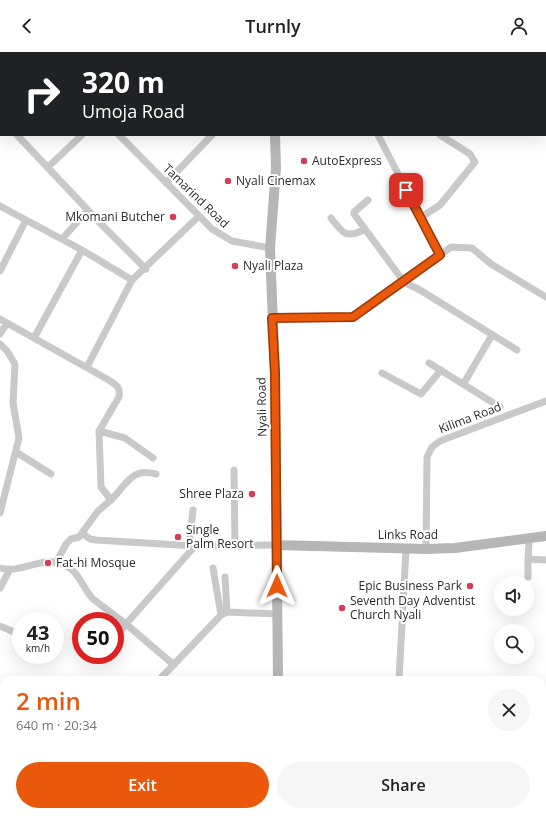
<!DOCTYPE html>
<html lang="en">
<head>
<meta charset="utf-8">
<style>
  body { margin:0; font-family:"Open Sans",sans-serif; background:#f6f6f6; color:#222; height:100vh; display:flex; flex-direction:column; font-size:15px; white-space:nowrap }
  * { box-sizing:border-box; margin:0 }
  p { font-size:13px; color:#767676 }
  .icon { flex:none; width:22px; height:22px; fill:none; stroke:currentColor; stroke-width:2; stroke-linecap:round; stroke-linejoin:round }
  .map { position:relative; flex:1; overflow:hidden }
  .panel { position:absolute; left:0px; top:624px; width:546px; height:140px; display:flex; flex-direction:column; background:#fff; border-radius:12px 12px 0 0; box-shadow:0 4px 16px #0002 }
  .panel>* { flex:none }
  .guide { position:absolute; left:0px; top:0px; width:546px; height:84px; box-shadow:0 4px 16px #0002; background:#202124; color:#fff; overflow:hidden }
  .fabs { position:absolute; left:494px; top:524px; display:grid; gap:8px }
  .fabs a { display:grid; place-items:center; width:40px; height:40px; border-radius:50%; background:#fff; box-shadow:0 4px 16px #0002; font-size:20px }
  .speed { position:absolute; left:12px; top:560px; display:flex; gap:8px; font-size:20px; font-weight:700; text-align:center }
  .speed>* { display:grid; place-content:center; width:52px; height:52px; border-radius:50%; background:#fff; box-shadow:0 4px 16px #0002; line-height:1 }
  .speed small { font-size:10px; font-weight:400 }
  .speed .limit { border:6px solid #d22; background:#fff; color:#111 }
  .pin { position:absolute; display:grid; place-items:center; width:34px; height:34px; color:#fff; margin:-17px; border-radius:8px; box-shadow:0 2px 6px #0006 }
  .me { position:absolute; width:44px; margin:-22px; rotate:0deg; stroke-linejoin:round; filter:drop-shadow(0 0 3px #0008) }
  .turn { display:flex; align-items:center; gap:14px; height:84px; padding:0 16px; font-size:18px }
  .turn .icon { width:52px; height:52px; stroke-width:2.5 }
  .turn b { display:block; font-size:28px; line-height:34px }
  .round { display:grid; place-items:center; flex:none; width:42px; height:42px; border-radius:21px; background:#f6f6f6 }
  .headline { display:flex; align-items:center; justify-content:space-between; height:68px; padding:0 16px }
  h1 { font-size:24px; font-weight:600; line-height:30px; color:#ea580c }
  .button { display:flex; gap:8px; margin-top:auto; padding:8px 16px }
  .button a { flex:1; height:46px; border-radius:24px; background:#ea580c; color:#fff; font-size:16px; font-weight:600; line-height:46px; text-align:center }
  .button a+a { background:#f6f6f6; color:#222 }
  header { display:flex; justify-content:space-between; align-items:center; height:52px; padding:0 16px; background:#fff; font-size:18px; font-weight:600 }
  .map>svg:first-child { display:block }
  .green { fill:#e3e8da }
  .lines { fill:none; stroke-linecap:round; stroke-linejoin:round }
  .minor { stroke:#c9c9c9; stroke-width:7 }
  .secondary { stroke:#b6b6b6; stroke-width:10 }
  .route-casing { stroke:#983908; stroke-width:10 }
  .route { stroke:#ea580c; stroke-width:7 }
  .poi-dot { fill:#d04056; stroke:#fff; stroke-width:1.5 }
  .labels { text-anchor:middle; stroke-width:4; stroke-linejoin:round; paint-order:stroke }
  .poi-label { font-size:12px; fill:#2c2c2c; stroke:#fff; text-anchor:start }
  .street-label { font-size:12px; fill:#2c2c2c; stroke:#fff }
</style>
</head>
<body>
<header><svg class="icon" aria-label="back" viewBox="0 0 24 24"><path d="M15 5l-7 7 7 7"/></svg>Turnly<svg class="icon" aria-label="person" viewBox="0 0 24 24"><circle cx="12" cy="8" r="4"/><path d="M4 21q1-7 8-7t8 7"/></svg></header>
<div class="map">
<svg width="546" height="764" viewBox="0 0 546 764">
  <rect width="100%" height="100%" fill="#fff"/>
  <path class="green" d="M344 760H403C413 764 422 760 434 760V764H345Z
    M475 760H511V764H472Z"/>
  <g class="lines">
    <path class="minor" d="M36 0 37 1
      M124 0 125 1
      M514 0 515 1
      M99 1 100 0
      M146 1 147 0
      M304 1 305 0
      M451 1 452 0
      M545 23 546 24
      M0 65 1 66
      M17 83 100 171 146 217
      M119 83 212 177 232 189 270 196
      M48 115 82 83
      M166 131 212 83
      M368 148 354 160V162L404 230 420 238 517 298
      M0 154 82 198 132 228
      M331 166C342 180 345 187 364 178
      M420 166 440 153 475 110 470 102 440 83
      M62 187 88 158
      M440 203 451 195 472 196 491 212 546 245
      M0 219 26 168
      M272 266 353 265 440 203 378 83
      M0 267 107 327C115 332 121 334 119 345L99 379 101 435 111 448 98 459 79 485 71 487 66 492 56 511
      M0 282 7 271
      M34 286 82 198
      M0 292 7 299 15 312 13 351 19 386 0 461
      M429 311 500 355
      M87 315 132 228 199 164
      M382 321 421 342 441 318
      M464 331 492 283
      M99 379 125 386 153 406
      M16 400 51 422
      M234 418 235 494
      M111 448C127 432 132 415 156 422
      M82 481 90 487 96 488 195 494
      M529 491 528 507 546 508
      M189 493 193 458
      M426 497 427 405 432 395 440 389 546 349
      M0 516C25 523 46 498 71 517 81 525 84 538 93 547L126 572 115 585
      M213 516 221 563
      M225 525 227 560
      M528 525V507
      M0 536 9 519
      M0 574 21 583
      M174 613 126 572 195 494 277 493
      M159 628 221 563 227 560 277 562
      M399 628 406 497
      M542 716H546
      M0 717 4 719
      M84 760 87 764"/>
    <path class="secondary" d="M253 0V1
      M275 83 276 116 270 196 275 321 278 628
      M277 493 426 497 455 496 546 484
      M279 760V764"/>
  </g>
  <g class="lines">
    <g class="route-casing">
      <path id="route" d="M277 534 275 321 272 266 353 265 440 203 406 138"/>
    </g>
    <use href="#route" class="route"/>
  </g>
  <g class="poi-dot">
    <circle cx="304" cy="109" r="4"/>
    <circle cx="228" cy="129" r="4"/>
    <circle cx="173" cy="165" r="4"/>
    <circle cx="235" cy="214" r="4"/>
    <circle cx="252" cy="442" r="4"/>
    <circle cx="178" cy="485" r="4"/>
    <circle cx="48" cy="511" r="4"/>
    <circle cx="470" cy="534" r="4"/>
    <circle cx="342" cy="556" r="4"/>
  </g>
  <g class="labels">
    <g class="poi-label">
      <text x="312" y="113">AutoExpress</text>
      <text x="236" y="133">Nyali Cinemax</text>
      <text x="165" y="169" text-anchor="end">Mkomani Butcher</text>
      <text x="243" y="218">Nyali Plaza</text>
      <text x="244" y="446" text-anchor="end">Shree Plaza</text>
      <text x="186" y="482">Single<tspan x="186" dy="14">Palm Resort</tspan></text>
      <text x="56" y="515">Fat-hi Mosque</text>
      <text x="462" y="538" text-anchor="end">Epic Business Park</text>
      <text x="350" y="553">Seventh Day Adventist<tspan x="350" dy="14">Church Nyali</tspan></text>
    </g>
    <g class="street-label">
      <text transform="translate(196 144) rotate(44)" y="4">Tamarind Road</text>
      <text transform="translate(262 355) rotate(-91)" y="4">Nyali Road</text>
      <text transform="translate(470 366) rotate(-21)" y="4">Kilima Road</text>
      <text x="408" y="487">Links Road</text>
    </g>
  </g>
</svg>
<div class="fabs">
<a><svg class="icon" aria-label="sound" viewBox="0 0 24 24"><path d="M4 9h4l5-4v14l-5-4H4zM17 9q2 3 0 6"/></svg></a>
<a><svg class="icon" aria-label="search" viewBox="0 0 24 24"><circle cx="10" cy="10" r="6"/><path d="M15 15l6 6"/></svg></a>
</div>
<div class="speed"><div>43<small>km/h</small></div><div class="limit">50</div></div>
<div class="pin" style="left:406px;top:138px;background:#d93025"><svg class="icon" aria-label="arrive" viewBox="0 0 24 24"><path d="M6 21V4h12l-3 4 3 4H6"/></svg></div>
<svg class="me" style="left:277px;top:534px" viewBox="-20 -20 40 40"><path d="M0-17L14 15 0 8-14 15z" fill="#ea580c" stroke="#fff" stroke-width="4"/></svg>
<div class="guide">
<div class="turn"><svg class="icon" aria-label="right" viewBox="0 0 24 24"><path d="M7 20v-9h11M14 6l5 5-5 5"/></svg><div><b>320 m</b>Umoja Road</div></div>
</div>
<section class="panel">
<div class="headline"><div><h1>2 min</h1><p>640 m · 20:34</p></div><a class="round"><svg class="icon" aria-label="close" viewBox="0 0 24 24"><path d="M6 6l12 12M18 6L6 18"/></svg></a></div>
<div class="button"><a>Exit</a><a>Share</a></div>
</section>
</div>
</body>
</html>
